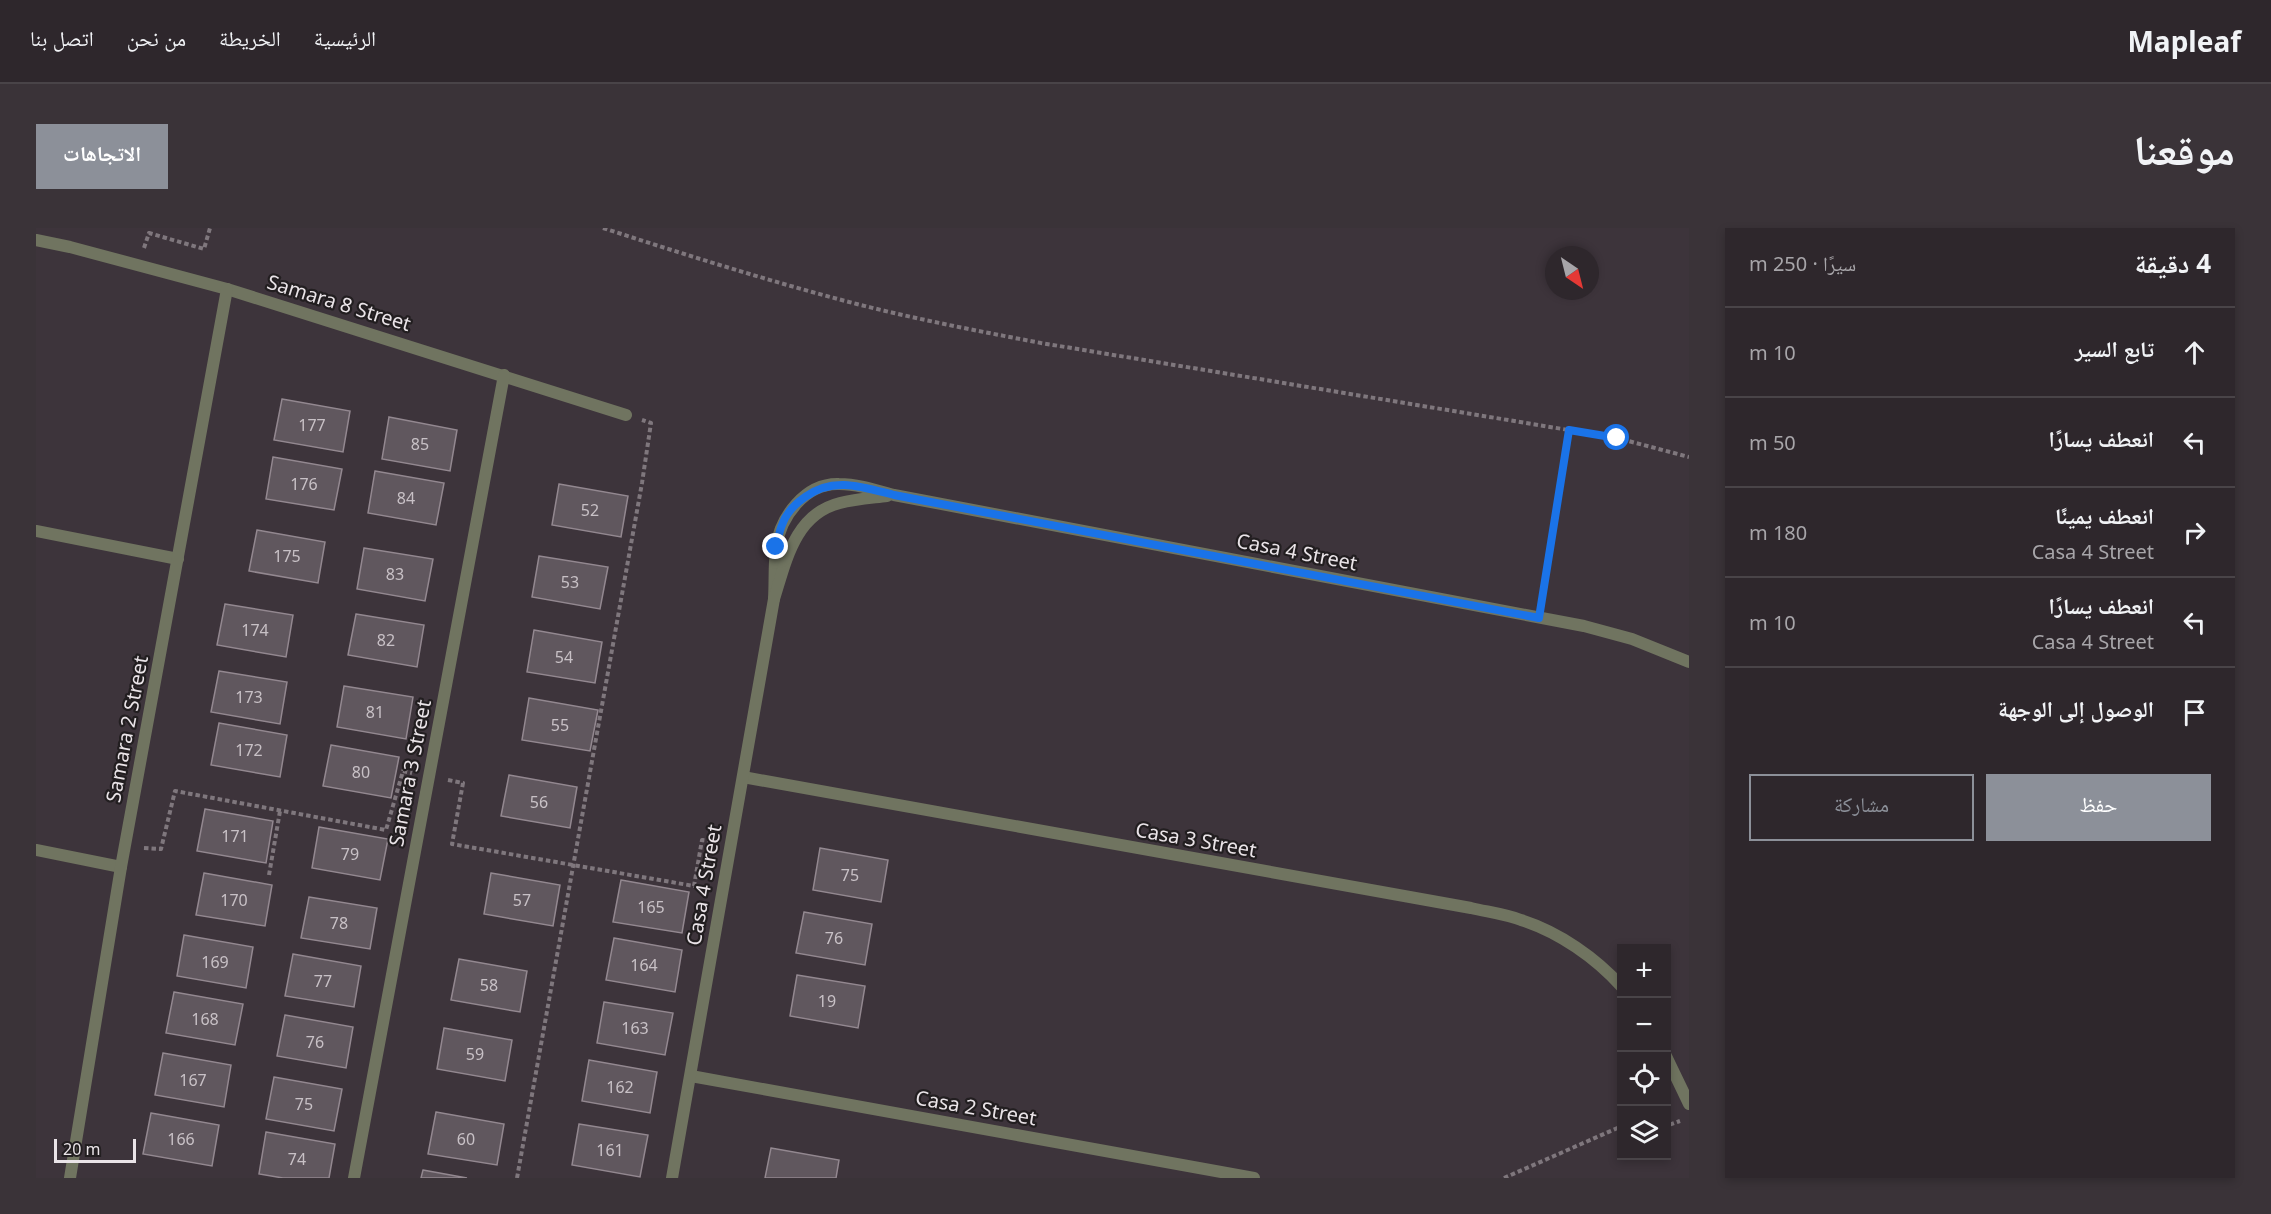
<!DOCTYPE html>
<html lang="ar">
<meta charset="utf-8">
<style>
:root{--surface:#2e272c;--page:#3a3338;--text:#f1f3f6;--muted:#a7a5a9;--line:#494448;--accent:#8c9099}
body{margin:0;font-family:"Noto Sans","Noto Naskh Arabic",sans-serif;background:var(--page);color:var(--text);direction:rtl}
.controls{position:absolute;right:18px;bottom:18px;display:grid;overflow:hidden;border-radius:0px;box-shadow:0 3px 9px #0003}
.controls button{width:54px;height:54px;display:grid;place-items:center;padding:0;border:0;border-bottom:2px solid var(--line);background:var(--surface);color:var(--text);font:30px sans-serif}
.compass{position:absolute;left:1509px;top:18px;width:54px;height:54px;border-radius:50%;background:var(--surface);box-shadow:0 3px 9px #0003;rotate:145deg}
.scale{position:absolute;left:18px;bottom:15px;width:82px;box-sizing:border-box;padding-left:6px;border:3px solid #eae4e8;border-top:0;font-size:16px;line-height:21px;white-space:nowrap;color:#eae4e8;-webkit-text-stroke:4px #221e20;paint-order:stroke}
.stop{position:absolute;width:18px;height:18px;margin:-14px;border:4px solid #1a73e8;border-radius:50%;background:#fff}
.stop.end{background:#1a73e8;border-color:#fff;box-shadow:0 2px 6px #0008}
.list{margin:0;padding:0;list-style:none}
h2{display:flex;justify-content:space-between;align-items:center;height:78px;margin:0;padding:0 24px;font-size:26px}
h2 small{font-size:20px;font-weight:400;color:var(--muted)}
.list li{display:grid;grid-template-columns:39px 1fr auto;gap:18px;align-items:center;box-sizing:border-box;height:90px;padding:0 24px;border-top:2px solid var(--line)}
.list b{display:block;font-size:22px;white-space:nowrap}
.list p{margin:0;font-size:20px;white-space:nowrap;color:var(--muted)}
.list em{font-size:20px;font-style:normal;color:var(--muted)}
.actions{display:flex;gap:12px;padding:18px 24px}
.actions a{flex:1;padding:14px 0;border:2px solid var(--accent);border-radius:0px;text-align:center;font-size:21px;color:var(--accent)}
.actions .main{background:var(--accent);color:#fff}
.icon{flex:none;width:33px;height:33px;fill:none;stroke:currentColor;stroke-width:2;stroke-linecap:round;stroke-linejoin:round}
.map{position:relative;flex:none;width:1653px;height:950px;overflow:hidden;direction:ltr;border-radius:0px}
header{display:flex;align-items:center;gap:36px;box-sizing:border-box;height:84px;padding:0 30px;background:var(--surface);border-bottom:2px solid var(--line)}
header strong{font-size:28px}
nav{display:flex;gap:33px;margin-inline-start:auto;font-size:21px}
.intro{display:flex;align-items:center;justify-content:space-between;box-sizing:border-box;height:144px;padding:0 36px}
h1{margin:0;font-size:42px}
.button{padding:15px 27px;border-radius:0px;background:var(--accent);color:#fff;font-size:21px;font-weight:700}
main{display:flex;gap:36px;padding:0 36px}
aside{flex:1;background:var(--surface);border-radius:0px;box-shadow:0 3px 9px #0003}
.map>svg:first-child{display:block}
.building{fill:#60575e;stroke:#938890;stroke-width:1.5}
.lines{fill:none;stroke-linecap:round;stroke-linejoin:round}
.path{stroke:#7f777d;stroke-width:4;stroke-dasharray:4.5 3;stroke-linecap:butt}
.minor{stroke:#707460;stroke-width:12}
.route{stroke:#1a73e8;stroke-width:8}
.labels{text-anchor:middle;stroke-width:4.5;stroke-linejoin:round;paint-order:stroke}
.number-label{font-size:16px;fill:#c8c1c6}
.street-label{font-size:20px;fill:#eae4e8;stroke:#221e20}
</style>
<header>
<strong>Mapleaf</strong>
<nav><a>الرئيسية</a><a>الخريطة</a><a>من نحن</a><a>اتصل بنا</a></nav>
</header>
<div class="intro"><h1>موقعنا</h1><a class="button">الاتجاهات</a></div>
<main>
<aside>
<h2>4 دقيقة<small>سيرًا · 250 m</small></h2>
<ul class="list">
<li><svg class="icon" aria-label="ahead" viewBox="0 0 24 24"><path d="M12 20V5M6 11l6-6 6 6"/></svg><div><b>تابع السير</b></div><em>10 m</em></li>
<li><svg class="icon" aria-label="left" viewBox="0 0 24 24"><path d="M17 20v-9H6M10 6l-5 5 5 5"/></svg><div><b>انعطف يسارًا</b></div><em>50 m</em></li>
<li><svg class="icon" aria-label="right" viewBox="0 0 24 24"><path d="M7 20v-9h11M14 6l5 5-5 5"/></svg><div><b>انعطف يمينًا</b><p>Casa 4 Street</p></div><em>180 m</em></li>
<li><svg class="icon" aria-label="left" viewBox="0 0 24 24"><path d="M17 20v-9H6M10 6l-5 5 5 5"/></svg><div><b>انعطف يسارًا</b><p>Casa 4 Street</p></div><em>10 m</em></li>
<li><svg class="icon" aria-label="arrive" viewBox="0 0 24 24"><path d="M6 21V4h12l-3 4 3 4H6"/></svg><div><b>الوصول إلى الوجهة</b></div></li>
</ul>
<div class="actions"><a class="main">حفظ</a><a>مشاركة</a></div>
</aside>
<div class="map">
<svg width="1653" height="950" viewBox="0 0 1653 950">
<rect width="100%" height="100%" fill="#3d343b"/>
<g class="building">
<path d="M246,171L314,183L307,224L238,212Z"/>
<path d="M353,189L421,202L414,243L346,231Z"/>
<path d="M237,229L306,241L298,282L230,271Z"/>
<path d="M339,243L408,255L400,297L332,285Z"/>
<path d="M523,256L592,268L585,309L516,297Z"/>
<path d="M221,302L289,314L282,355L213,343Z"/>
<path d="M328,320L397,331L389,373L321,361Z"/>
<path d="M503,328L572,339L564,381L496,369Z"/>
<path d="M189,376L257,387L250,429L181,417Z"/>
<path d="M320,386L388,397L381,439L312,427Z"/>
<path d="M498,402L566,414L559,455L491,444Z"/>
<path d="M183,443L251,454L244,496L175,484Z"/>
<path d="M308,458L377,469L370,511L301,499Z"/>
<path d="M493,470L562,482L554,523L486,512Z"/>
<path d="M183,495L251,507L244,549L175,537Z"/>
<path d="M295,517L363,529L355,570L287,558Z"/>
<path d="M473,547L541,559L534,600L465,588Z"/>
<path d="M169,581L237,593L230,635L161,623Z"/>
<path d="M283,599L352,611L344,652L276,640Z"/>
<path d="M784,620L852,632L845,674L777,662Z"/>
<path d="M168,645L236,657L229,698L160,687Z"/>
<path d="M455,645L524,657L517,698L448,686Z"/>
<path d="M585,652L653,664L646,705L577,694Z"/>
<path d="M273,669L341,680L334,721L265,710Z"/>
<path d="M768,684L836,696L829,737L760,725Z"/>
<path d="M148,707L217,719L210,760L141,748Z"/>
<path d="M578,710L646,722L639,764L570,752Z"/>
<path d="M257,726L325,738L318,779L249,768Z"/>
<path d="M423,731L491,743L484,784L415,772Z"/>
<path d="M761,747L829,758L822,800L754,788Z"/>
<path d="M138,764L207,776L199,817L130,805Z"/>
<path d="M568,774L637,785L629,827L561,815Z"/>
<path d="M249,787L317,799L310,840L241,828Z"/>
<path d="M408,800L476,812L469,853L401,841Z"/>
<path d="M127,825L195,837L188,879L119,867Z"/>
<path d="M553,832L621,844L614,885L546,873Z"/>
<path d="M238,849L306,861L298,903L230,891Z"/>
<path d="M400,884L468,896L461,937L392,926Z"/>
<path d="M115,885L183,897L176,938L107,926Z"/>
<path d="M543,896L612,907L604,949L536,937Z"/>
<path d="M230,904L299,916L293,950H247L223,946Z"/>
<path d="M735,920L803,932L800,950H729Z"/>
<path d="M387,942L431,950H385Z"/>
</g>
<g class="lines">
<g class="path">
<path d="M567,0C650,27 733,53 817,75C879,91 942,103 1005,115L1581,210L1653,229"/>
<path d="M108,20L113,5L168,21L174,0"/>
<path d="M1506,371L1533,202"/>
<path d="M412,552L427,555L416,616L658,658L666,612L677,613"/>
<path d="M108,620L125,621L139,563L350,602L367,543L376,545"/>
<path d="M233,647L244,583"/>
<path d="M1630,891L1633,897L1644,893"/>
<path d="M481,950L606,255L615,195L606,192"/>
<path d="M1468,950L1586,898"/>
</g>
<g class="minor">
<path d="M0,12L34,19L191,61L590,187"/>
<path d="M0,303L142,331"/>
<path d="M738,371C739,354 738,337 740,320C744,289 769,255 803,256C822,256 840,262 858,267L1548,398L1596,411L1653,434"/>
<path d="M707,549L1435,680C1452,684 1469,686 1485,692C1523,704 1560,730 1586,759"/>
<path d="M0,622L85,639"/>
<path d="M1630,828L1653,876"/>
<path d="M655,848L1218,950"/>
<path d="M34,950L85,639L191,61"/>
<path d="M318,950L468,147"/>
<path d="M636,950L738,371C750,333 759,286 804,275C819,271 835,270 851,268"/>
</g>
</g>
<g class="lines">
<path class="route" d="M740,319C742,312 743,304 746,297C750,285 759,276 769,269C797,248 827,259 858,267L1503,390L1533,202L1581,210"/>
</g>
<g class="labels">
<g class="number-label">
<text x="276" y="203">177</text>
<text x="384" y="222">85</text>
<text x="268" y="262">176</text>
<text x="370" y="276">84</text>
<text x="554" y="288">52</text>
<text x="251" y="334">175</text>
<text x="359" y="352">83</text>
<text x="534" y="360">53</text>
<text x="219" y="408">174</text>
<text x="350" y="418">82</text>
<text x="528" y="435">54</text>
<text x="213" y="475">173</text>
<text x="339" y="490">81</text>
<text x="524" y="503">55</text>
<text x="213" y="528">172</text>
<text x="325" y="550">80</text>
<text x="503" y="580">56</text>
<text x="199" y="614">171</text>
<text x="314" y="632">79</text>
<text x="814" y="653">75</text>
<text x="198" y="678">170</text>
<text x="486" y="678">57</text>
<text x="615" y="685">165</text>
<text x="303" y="701">78</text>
<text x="798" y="716">76</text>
<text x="179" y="740">169</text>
<text x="608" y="743">164</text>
<text x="287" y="759">77</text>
<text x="453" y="763">58</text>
<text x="791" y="779">19</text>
<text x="169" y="797">168</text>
<text x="599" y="806">163</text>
<text x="279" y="820">76</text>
<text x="439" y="832">59</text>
<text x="157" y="858">167</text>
<text x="584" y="865">162</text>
<text x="268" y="882">75</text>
<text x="145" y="917">166</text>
<text x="430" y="917">60</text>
<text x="574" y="928">161</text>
<text x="261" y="937">74</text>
</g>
<g class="street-label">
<text transform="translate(303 75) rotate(17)" y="7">Samara 8 Street</text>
<text transform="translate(1261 324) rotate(11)" y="7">Casa 4 Street</text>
<text transform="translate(91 501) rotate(-79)" y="7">Samara 2 Street</text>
<text transform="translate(374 545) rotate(-79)" y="7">Samara 3 Street</text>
<text transform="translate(1160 612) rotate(10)" y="7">Casa 3 Street</text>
<text transform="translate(668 657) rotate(-80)" y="7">Casa 4 Street</text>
<text transform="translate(940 880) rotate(10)" y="7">Casa 2 Street</text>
</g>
</g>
</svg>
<div class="controls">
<button>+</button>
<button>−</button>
<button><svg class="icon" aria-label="locate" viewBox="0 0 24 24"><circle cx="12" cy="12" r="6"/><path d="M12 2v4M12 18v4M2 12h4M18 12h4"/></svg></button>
<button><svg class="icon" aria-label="layers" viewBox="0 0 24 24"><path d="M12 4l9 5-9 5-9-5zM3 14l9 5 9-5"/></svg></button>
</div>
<svg class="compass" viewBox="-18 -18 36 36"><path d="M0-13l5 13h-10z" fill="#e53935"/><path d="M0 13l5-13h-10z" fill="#a7a5a9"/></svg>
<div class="scale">20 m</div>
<div class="stop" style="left:1581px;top:210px"></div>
<div class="stop end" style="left:740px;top:319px"></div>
</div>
</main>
